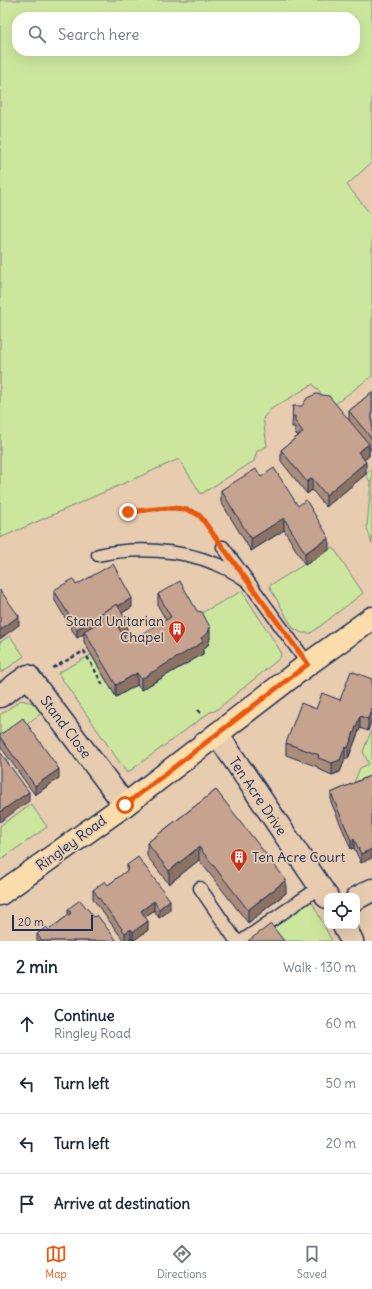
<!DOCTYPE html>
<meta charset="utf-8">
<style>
:root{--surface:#fff;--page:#f2f2f3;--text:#1f2937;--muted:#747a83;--line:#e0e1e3;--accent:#ea580c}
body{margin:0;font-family:Delius,sans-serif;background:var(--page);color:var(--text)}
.controls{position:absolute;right:12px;bottom:12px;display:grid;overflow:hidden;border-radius:8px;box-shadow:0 4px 16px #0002}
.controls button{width:36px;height:36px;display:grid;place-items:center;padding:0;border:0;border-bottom:1px solid var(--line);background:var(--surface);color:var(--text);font:20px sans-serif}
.scale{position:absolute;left:12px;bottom:10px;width:81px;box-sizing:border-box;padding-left:4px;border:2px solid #1b2f5e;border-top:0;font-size:11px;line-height:14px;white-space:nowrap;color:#1b2f5e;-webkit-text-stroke:3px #e8ccaf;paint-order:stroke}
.stop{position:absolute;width:12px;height:12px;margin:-9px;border:3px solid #ea580c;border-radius:50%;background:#fff}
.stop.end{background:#ea580c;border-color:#fff;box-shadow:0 1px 4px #0008}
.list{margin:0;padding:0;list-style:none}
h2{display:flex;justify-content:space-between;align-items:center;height:52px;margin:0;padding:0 16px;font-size:17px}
h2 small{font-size:13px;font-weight:400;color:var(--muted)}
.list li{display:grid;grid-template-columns:26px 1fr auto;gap:12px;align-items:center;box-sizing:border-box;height:60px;padding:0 16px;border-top:1px solid var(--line)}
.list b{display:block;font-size:15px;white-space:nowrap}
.list p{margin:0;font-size:13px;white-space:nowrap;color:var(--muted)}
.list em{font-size:13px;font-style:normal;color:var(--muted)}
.icon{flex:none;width:22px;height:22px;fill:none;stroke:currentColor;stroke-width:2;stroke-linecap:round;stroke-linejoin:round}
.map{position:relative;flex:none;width:372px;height:941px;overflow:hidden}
.search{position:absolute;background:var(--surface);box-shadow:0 4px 16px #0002;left:12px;right:12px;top:12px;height:44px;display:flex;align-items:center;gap:10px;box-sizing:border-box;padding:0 14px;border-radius:16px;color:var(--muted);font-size:15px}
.sheet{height:292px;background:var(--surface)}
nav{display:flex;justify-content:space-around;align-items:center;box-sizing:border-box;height:56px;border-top:1px solid var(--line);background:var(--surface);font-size:11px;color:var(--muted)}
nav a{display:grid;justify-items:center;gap:2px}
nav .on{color:var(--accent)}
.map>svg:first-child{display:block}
.green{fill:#cce79d;stroke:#748b7e;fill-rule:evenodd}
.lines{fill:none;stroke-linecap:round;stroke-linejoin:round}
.lane-casing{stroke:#1b2f5e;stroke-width:15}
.street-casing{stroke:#1b2f5e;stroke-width:25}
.primary-casing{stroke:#1b2f5e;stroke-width:25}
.path{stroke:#1b2f5e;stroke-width:2.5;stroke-dasharray:4 3;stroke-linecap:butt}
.lane{stroke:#e8ccaf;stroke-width:12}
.street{stroke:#e8ccaf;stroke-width:22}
.primary{stroke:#fbddab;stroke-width:22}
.wall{fill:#aa8c7a;stroke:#1b2f5e}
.shaded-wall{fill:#8b7263;stroke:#1b2f5e}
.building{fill:#c6a38e;stroke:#1b2f5e}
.route{stroke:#ea580c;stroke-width:5}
.labels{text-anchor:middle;stroke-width:3.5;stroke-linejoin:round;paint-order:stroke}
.poi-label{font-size:14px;fill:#1b2f5e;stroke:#e8ccaf;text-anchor:end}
.street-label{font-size:14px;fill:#1b2f5e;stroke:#e8ccaf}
</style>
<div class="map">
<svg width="372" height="941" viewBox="0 0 372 941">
<rect width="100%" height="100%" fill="#e8ccaf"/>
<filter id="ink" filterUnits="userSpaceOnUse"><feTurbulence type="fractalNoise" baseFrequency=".025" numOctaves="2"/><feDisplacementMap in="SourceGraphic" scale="8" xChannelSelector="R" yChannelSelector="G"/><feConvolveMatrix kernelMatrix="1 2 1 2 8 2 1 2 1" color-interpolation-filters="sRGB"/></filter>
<g filter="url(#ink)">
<g class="green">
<path d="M0,0H372V162L347,185L372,216V376L331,407L313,384L271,409L263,418L267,446L257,451L254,461L201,494L179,459L0,538ZM17,17H355V51H17Z"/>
<path d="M372,469V544L367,527L371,483L366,474Z"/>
<path d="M333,547L363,593L311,633H302L293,628L269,586Z"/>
<path d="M242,591L281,652L280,658L215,711L210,712L127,773L58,673L91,655L116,697L194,617Z"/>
<path d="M10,636L24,656L1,673L0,642Z"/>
<path d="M21,700L33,703L42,713L0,742V715Z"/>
<path d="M372,729V777L353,785L360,768L369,764L363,752Z"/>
<path d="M31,804L47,827L0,860V826Z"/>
<path d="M310,901L313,904L332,941H275L268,932Z"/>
</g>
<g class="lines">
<g class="lane-casing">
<g id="lane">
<path d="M223,547L308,664"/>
<path d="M98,555C135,547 181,549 216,564C227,568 237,574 246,580"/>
<path d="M200,888L235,939L239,941"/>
<path d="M242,941L320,887"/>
</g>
</g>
<g class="street-casing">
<g id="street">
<path d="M0,696L28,676L125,805"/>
<path d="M217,734L327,897"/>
<path d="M357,898L372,890"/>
<path d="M344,926L352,941"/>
</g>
</g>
<g class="primary-casing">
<path id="primary" d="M0,894L125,805L308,664L372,618"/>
</g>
<g class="path">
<path d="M128,512C145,511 180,504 195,512C202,516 206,525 211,531"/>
<path d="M53,668L84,651L103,685"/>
<path d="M198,710L202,715"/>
</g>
<use href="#lane" class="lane"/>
<use href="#street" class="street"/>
<use href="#primary" class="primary"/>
</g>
<g class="wall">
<path d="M372,392V451L369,447V456L364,460L366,474L326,507L312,490L307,494L281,461V450L298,436L295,433V427H292L293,406L349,420V411Z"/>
<path d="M261,477L298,506L329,550L305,565L284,530L251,551L221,502V490Z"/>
<path d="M76,585L132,607L122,613L127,634L123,636L127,642L166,620L158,606V594L210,638L208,645L203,649V654L141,690L137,685L116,697L84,642V634L77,638L54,599V590Z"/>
<path d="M372,679L368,731L360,728L348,759H345L340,772L332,775L318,769V767L286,755V743L316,709L340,700Z"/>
<path d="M0,735L59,778L35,795L0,746Z"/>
<path d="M372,775L361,863L354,848L351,849L331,802V793Z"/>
<path d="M216,790L286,893L248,923L199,860L169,884L147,856V843Z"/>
<path d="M127,865L170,910L159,918L154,910L145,917L148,930L134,940L131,938L127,941H124L93,899V890L108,885L127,871Z"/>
<path d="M68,909L94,917L117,941H37V934L49,930L68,915Z"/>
</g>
<g class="shaded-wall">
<path d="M369,444V456L358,464V452Z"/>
<path d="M366,462V474L326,507V495Z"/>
<path d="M312,478V490L307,494V482Z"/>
<path d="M284,518V530L251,551V539Z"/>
<path d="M329,538V550L305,565V553Z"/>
<path d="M132,598V607L103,624V620L101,616Z"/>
<path d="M19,616V625L0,639V630Z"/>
<path d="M100,616V625L84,631V634L77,638V629Z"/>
<path d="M127,622V634L118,639V627Z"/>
<path d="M210,627V638L208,645L203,649V654L141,690V679L201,638Z"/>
<path d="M137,673V685L116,697V685Z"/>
<path d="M372,707V719L368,731V719Z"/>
<path d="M360,716V728L348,759V748Z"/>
<path d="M345,747V759L340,772L332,775V763Z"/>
<path d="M59,769V778L35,795V786Z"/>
<path d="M29,792V801L0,822V812Z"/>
<path d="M354,839V848L351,849V840Z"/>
<path d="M199,847V860L169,884V871Z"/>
<path d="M372,849V858L361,863V854Z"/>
<path d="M286,880V893L248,923V910Z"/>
<path d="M170,900V910L159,918V909Z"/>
<path d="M154,901V910L141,920V911Z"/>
<path d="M148,921V930L133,941V932Z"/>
<path d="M131,929V938L127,941H125V933Z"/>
</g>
<g class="building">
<path d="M372,392V439L349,411Z"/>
<path d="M316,394L329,396L369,444L358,452L366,462L326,495L312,478L307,482L281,450L303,432L295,421V416H292L293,406H302L307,398Z"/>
<path d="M274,468L298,506L306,500L329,538L305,553L284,518L251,539L221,490L256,469L261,477Z"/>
<path d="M113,564L132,598L118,606L117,604L100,614V616L77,629L54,590L73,579L76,585Z"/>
<path d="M180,581L197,611L202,612L210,627L208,633L201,638L203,642L141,679L137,673L116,685L84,631L103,620L100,614L117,604L127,622L118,627L127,642L171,617L158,594Z"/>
<path d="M0,590L19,616L0,630Z"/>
<path d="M351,671L372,679V707L368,719L360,716L348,748L345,747L340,760L332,763L318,758L319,755L286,743L301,703L316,709L322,693L340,700Z"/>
<path d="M23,718L59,769L35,786L0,737V735Z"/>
<path d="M0,752L29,792L0,812Z"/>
<path d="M372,775V849L361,854L354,839L351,840L331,793Z"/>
<path d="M216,790L286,880L248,910L199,847L169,871L147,843Z"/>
<path d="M138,857L170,900L159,909L154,901L141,911L148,921L133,932L131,929L125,933L93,890L105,881L108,885L129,869L127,865Z"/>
<path d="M80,900L94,917L97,915L117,941H42L37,934L46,927L49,930L71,913L68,909Z"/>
<path d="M271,924L284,941H248Z"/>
<path d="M132,938L135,941H127Z"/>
</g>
</g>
<g class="lines" filter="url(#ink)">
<path class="route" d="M125,805L308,664L200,516C182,502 150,510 128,512"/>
</g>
<defs>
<g id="building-pin" transform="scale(0.9)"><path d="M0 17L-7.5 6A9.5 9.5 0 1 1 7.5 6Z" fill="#c8321e" stroke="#e8ccaf"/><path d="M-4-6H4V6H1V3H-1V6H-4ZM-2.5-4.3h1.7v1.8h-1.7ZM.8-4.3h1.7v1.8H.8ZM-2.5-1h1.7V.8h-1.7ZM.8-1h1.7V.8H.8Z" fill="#fff"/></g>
</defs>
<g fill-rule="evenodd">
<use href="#building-pin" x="177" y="629"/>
<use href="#building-pin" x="239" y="857"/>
</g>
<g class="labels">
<g class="poi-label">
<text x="164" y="626">Stand Unitarian<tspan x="164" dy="16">Chapel</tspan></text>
<text x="252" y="862" text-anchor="start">Ten Acre Court</text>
</g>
<g class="street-label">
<text transform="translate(66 727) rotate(53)" y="5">Stand Close</text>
<text transform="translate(258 796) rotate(56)" y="5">Ten Acre Drive</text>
<text transform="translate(71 843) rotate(-36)" y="5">Ringley Road</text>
</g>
</g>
</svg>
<div class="controls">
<button><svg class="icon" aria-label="locate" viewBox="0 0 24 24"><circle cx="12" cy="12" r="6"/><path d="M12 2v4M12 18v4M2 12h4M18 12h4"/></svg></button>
</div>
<div class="scale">20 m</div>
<div class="stop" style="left:125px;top:805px"></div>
<div class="stop end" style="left:128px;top:512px"></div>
<div class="search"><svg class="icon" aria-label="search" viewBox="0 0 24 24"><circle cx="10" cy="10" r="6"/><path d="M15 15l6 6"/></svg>Search here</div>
</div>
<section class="sheet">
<h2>2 min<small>Walk · 130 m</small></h2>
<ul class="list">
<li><svg class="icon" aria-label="ahead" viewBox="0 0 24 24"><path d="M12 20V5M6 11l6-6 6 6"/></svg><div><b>Continue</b><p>Ringley Road</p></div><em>60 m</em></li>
<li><svg class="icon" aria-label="left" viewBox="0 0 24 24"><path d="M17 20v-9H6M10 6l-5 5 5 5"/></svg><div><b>Turn left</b></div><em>50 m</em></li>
<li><svg class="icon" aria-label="left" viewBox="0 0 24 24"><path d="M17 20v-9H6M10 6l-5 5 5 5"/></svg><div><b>Turn left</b></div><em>20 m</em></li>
<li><svg class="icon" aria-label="arrive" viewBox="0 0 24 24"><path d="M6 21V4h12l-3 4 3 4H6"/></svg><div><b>Arrive at destination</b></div></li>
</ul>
</section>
<nav>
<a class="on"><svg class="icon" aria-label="map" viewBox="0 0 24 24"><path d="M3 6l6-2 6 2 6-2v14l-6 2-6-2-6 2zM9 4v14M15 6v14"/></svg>Map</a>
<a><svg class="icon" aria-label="directions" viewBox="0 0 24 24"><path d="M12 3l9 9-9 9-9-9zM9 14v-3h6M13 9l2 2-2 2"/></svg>Directions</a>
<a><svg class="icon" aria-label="saved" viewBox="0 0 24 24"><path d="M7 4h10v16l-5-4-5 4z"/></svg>Saved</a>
</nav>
